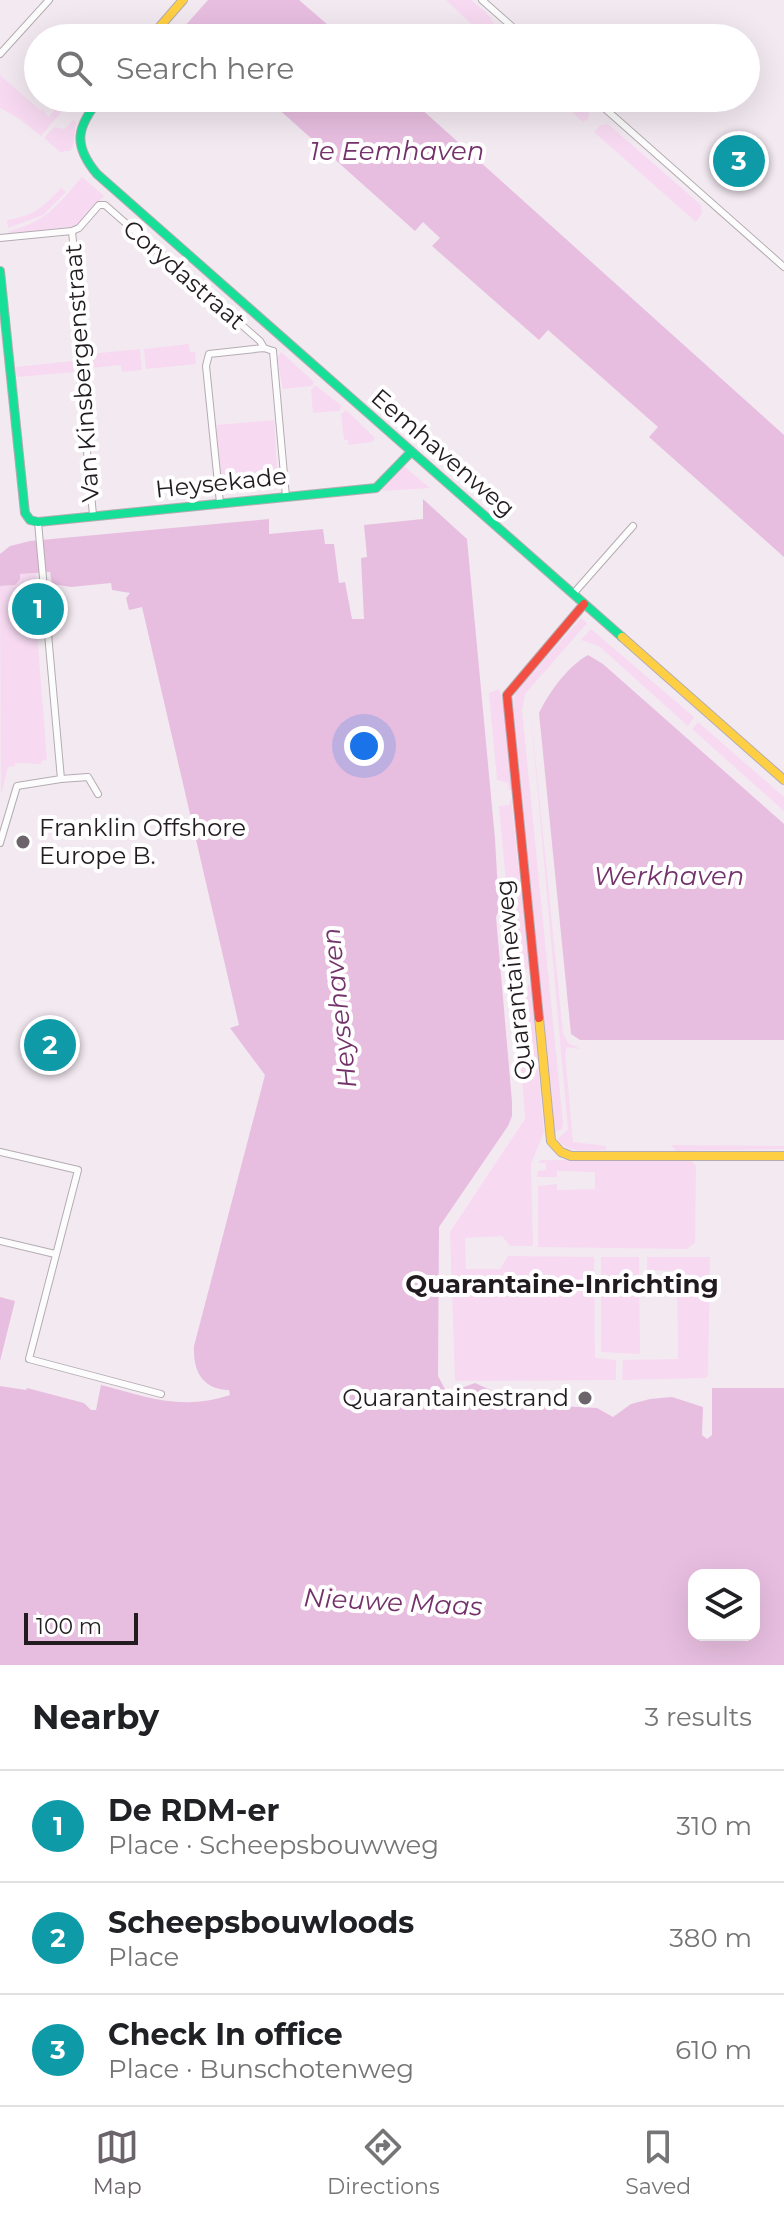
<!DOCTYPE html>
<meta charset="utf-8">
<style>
:root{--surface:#fff;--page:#f6f6f6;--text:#202124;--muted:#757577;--line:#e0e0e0;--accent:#6b646a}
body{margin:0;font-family:Montserrat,sans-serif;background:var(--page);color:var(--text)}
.controls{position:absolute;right:24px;bottom:24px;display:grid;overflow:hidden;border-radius:16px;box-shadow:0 8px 32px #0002}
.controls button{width:72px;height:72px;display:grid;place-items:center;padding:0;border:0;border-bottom:2px solid var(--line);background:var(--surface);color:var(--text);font:40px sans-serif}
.scale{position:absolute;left:24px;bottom:20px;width:114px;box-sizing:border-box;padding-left:8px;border:4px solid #221c21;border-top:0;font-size:22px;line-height:28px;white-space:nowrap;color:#221c21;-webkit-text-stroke:6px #fff;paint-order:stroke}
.you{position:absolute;left:364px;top:746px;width:28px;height:28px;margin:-20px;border:6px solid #fff;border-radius:50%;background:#1a73e8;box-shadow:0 0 0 12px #1a73e833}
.badge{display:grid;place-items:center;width:52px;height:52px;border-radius:50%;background:var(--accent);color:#fff;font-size:26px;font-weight:700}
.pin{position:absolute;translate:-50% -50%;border:4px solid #fff;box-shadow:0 2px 8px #0006}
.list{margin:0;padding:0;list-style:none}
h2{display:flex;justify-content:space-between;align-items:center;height:104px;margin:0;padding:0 32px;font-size:34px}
h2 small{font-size:26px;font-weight:400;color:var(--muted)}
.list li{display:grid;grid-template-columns:52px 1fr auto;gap:24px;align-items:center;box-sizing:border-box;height:112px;padding:0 32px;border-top:2px solid var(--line)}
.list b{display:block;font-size:30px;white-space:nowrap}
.list p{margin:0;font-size:26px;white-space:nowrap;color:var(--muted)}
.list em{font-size:26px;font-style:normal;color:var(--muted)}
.icon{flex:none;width:44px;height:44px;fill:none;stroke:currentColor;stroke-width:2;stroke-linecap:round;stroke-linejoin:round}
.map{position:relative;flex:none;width:784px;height:1665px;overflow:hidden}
.search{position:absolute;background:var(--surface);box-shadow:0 8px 32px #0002;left:24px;right:24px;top:24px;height:88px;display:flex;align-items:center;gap:20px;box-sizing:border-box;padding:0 28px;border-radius:44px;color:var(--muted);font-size:30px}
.sheet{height:440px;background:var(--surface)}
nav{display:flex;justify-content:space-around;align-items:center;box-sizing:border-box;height:112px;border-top:2px solid var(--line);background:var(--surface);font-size:22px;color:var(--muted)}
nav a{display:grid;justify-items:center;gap:4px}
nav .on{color:var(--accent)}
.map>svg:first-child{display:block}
.green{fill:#f7daf1}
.water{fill:#e8bee0;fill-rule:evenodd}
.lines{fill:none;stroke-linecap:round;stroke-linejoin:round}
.street-casing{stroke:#b4acb2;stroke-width:8}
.fast-casing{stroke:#b4acb2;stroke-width:10}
.slow-casing{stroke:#b4acb2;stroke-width:10}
.jam-casing{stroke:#b4acb2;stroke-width:10}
.street{stroke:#fdfcfd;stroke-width:6}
.fast{stroke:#16e098;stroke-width:8}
.slow{stroke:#ffcf43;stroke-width:8}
.jam{stroke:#f24e42;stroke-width:8}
.poi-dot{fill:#6b646a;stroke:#fff;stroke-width:3}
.labels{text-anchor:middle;stroke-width:8;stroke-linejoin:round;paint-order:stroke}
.street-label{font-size:24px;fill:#221c21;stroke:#fff}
.poi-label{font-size:24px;fill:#221c21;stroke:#fff;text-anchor:start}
.water-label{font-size:26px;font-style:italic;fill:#74326a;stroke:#fff}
.neighbourhood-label{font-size:26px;font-weight:bold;fill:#221c21;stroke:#fff}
</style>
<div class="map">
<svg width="784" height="1665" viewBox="0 0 784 1665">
<rect width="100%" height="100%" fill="#f3e9f1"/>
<g class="green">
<path d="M446,0H471C483,11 501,20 492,38H486Z"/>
<path d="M0,72L1,76L41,111L43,109L48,117L54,111L39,98H48L62,111L41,136L20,119L0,108Z"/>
<path d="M556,98H580L590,108L588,119L583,122Z"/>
<path d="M73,120L76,122L73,146L70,151L60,152L44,138L54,127L65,129Z"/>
<path d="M608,124L701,205L702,213L696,222L594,132L600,125Z"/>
<path d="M82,177L104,196L77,226L9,234V231C46,222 58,205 82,177Z"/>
<path d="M61,188L66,192L43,215L8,228L7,220C33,216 44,207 61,188Z"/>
<path d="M189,344L190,352H195L196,364L146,369L144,349Z"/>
<path d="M140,349L142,370L122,372L121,365L91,368L90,354Z"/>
<path d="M281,352L314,382L312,386L283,389L277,358Z"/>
<path d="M73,361L74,372L17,377L15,367Z"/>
<path d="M315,385L342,406L339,411L313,413L311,390Z"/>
<path d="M346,410L375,438L372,442L348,445V440H344L341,414Z"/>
<path d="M274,420L278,482L222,488L216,425Z"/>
<path d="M402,467H405L430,488L383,491L382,489Z"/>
<path d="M36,573L38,607L42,619L36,620L47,760L41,761V764L15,763V766L8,767L1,795L0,586L15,585L20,574Z"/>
<path d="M581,618L587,623L525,694L522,710L563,1123L562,1129L555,1132L513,701L516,692Z"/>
<path d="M591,629L694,717L688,726L599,646L581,640Z"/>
<path d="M499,689L504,707L512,790H509L508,783L497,780L489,693Z"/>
<path d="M530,705L563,1033L568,1043L581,1049L567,1047L565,1052L573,1142L606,1146V1150C588,1150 568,1155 557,1139L568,1130Z"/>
<path d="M698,722L784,797V811L692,729Z"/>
<path d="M511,797L529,969L514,970L499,806L509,805Z"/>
<path d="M528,985H531L544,1132L531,1164L533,1246H510L502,1236L465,1238L466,1269H500L508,1256L594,1257L595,1358L616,1360V1380L455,1381L450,1232L525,1119L516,993L528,992Z"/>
<path d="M671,1145L784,1146V1149L676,1151Z"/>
<path d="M541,1160L692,1161L696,1166L695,1243L686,1249L538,1247V1186L557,1184V1190L595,1189V1172L557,1171V1177H537L538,1171L546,1170V1163H538Z"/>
<path d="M601,1257H639L640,1354L601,1352Z"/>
<path d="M647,1257H710L708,1376L705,1378L622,1380L623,1360L678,1359L677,1271L647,1270Z"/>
</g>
<g class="water">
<path d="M208,0H299L343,38H196L184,27Z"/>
<path d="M266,98H409L784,435V557L649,437L658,427L548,330L539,340L432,246L440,238L423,222L415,231Z"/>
<path d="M423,499L467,539L495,839L499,910L496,917L512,1102V1116L508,1126L439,1227L438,1376L447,1393L475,1383L522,1404L597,1408L613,1417L631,1404L650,1399L672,1397L703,1407L702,1435L707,1439L712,1435V1388H784V1665H0V1386L26,1390L27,1388L84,1403L91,1410H96L101,1385C147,1397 182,1411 230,1395L229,1390C202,1389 193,1371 194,1346L265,1075L230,1028L239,1025L142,607L129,610L126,598L130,593L112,590L111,583L71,587L52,584L50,572L20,574V579L15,585L0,586V554L10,546L30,541L269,519V534L323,529L325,544H334L339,583L345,582L352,619H364L361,558L367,557L364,525L423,519ZM694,1575H754V1635H694Z"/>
<path d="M588,655L603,664L784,824V1040H580L571,1034L539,713C549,692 568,666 588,655Z"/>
<path d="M0,1297L15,1301L0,1361Z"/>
</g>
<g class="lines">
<g class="street-casing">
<g id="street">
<path d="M482,0L525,38"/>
<path d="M0,54L49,0"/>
<path d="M593,98L784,267"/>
<path d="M72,231L83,349L80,377L93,515"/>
<path d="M0,238L72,231L79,228L99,205H105L260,341L264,348"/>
<path d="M273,351L286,497"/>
<path d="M220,503L206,366L209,354L264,348L273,351"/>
<path d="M573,594L633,526"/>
<path d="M61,779L88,777L98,794"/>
<path d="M0,843L17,786L61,779L38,522"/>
<path d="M0,1152L78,1170L29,1359L161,1394"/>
<path d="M0,1241L55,1254"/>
</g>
</g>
<g class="fast-casing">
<g id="fast">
<path d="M100,98C77,127 72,144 97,174L622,637"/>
<path d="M0,271L25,513L30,520L38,522L376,488L411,452"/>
</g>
</g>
<g class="slow-casing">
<g id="slow">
<path d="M150,38L183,0"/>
<path d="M622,637L784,780"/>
<path d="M539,1018L551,1141L561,1152L571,1156H784"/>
</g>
</g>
<g class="jam-casing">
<path id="jam" d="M539,1018L507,695L584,604"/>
</g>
<use href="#street" class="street"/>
<use href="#fast" class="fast"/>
<use href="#slow" class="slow"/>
<use href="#jam" class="jam"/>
</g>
<g class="poi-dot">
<circle cx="23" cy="842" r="8"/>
<circle cx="585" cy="1398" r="8"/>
</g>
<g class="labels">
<g class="street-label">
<text transform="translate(184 275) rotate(41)" y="8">Corydastraat</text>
<text transform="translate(82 373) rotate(-94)" y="8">Van Kinsbergenstraat</text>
<text transform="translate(443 453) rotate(41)" y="8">Eemhavenweg</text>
<text transform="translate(221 483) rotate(-6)" y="8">Heysekade</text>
<text transform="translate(514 980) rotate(-96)" y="8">Quarantaineweg</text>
</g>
<g class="poi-label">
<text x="39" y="836">Franklin Offshore<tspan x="39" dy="28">Europe B.</tspan></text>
<text x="569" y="1406" text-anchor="end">Quarantainestrand</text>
</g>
<g class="water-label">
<text x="397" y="160">1e Eemhaven</text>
<text x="669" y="885">Werkhaven</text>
<text transform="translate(339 1008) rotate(-96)" y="9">Heysehaven</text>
<text transform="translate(393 1602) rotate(3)" y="9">Nieuwe Maas</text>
</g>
<g class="neighbourhood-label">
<text x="562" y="1293">Quarantaine-Inrichting</text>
</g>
</g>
</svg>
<div class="controls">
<button><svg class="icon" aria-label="layers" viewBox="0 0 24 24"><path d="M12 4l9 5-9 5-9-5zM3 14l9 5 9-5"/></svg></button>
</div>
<div class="scale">100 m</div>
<div class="you"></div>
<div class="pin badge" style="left:38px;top:609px;background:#0f9aa8">1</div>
<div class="pin badge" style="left:50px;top:1045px;background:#0f9aa8">2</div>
<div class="pin badge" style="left:739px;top:161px;background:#0f9aa8">3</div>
<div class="search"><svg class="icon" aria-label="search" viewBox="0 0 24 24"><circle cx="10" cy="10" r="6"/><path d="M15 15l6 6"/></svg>Search here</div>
</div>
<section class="sheet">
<h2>Nearby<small>3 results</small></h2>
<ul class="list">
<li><span class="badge" style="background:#0f9aa8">1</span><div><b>De RDM-er</b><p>Place · Scheepsbouwweg</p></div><em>310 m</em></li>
<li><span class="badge" style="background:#0f9aa8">2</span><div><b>Scheepsbouwloods</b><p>Place</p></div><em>380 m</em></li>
<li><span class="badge" style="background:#0f9aa8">3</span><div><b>Check In office</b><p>Place · Bunschotenweg</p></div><em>610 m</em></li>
</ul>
</section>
<nav>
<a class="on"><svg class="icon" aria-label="map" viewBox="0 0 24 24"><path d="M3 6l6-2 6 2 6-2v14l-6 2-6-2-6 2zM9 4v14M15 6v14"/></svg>Map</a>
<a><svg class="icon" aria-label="directions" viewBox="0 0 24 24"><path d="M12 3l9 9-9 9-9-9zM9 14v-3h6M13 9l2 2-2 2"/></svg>Directions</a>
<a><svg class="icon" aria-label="saved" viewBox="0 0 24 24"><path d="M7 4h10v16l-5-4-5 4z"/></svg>Saved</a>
</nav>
